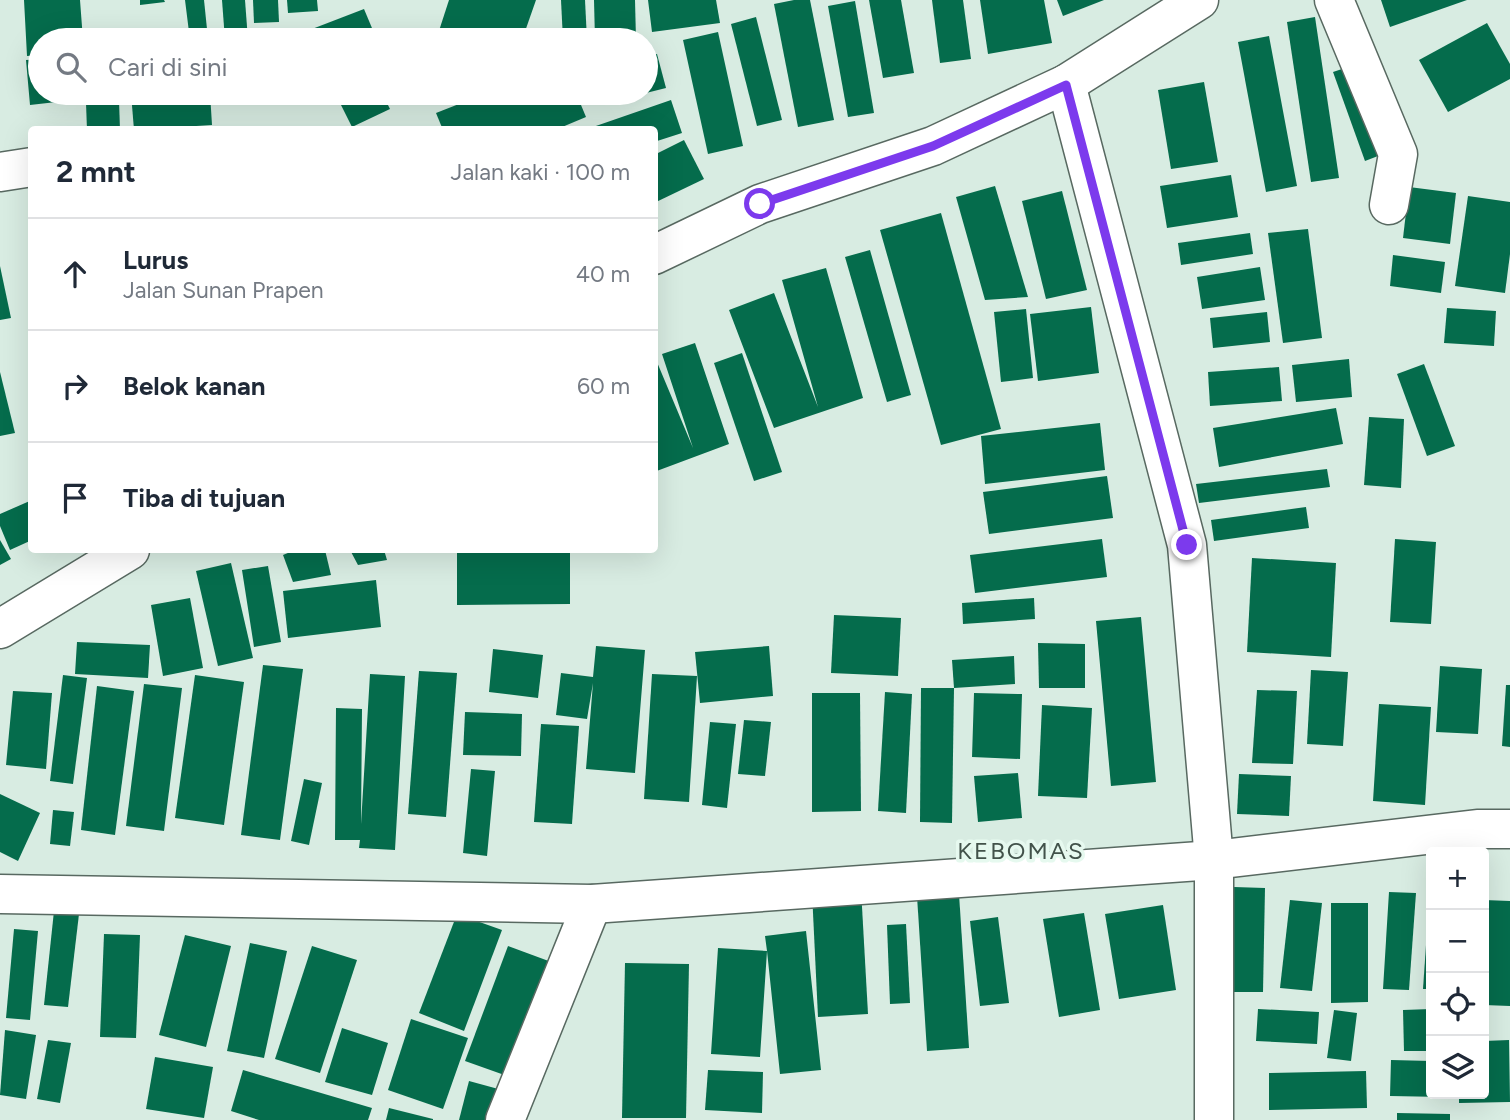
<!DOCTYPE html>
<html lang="id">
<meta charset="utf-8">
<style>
:root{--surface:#fff;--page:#f6f6f7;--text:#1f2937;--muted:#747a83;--line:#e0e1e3}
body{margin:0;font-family:Figtree,sans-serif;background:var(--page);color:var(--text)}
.controls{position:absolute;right:21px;bottom:21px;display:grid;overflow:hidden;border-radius:7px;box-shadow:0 7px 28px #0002}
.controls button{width:63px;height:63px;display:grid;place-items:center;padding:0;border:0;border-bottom:2px solid var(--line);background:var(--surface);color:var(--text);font:35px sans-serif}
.stop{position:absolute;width:21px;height:21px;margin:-16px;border:5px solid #7c3aed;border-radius:50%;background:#fff}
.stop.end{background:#7c3aed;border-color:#fff;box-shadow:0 2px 7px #0008}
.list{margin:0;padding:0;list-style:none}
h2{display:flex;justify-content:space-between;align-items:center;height:91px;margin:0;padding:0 28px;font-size:30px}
h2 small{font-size:23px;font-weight:400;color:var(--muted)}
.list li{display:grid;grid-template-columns:46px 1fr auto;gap:21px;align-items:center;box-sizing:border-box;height:112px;padding:0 28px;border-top:2px solid var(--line)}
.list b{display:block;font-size:26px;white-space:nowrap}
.list p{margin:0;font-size:23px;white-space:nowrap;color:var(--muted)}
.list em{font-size:23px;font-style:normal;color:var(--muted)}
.icon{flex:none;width:38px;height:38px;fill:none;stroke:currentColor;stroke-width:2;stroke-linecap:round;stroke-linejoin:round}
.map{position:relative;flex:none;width:1510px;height:1120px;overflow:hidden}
.search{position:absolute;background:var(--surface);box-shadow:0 7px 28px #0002;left:28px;top:28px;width:630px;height:77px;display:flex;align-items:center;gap:18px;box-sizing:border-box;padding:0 24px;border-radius:38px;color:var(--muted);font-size:26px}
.panel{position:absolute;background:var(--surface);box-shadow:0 7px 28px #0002;left:28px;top:126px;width:630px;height:427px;border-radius:7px}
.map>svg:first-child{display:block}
.building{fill:#056c4c}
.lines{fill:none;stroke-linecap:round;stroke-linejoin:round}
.minor-casing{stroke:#586961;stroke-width:41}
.major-casing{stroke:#586961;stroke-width:41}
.minor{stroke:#fff;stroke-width:38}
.major{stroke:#fff;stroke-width:38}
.route{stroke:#7c3aed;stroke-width:9}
.labels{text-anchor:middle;stroke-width:7;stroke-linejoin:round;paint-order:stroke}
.quarter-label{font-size:24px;letter-spacing:2px;fill:#42524a;stroke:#e6f9ef}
</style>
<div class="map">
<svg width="1510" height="1120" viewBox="0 0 1510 1120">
<rect width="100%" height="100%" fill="#d8ece2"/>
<g class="building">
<path d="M24,0H80L83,40H40V55L27,56Z"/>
<path d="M140,0H164L165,2L140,5Z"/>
<path d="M185,0H204L207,29L189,32Z"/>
<path d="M222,0H245L248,40H225Z"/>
<path d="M253,0H278L279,22L254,23Z"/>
<path d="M287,0H317L318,11L288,13Z"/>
<path d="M449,0H536L522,40H436Z"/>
<path d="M561,0H585L587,40H563Z"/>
<path d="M594,0H635L636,40H595Z"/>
<path d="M648,0H716L720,23L652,32Z"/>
<path d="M794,0H810L834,120L798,127L774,4Z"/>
<path d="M869,0H901L914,73L883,78Z"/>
<path d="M932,0H963L971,59L940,63Z"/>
<path d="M980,0H1044L1052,43L988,54Z"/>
<path d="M1057,0H1104L1063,16Z"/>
<path d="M1381,0H1467L1390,27Z"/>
<path d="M855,1L874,113L848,117L828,6Z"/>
<path d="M364,9L377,40H316L312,29Z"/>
<path d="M756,17L782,120L757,126L731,24Z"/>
<path d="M1315,17L1339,178L1311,182L1287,22Z"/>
<path d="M1487,23L1510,64V79L1448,112L1419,60Z"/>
<path d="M718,32L743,146L708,154L683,40Z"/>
<path d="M1269,36L1297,186L1266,192L1238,42Z"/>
<path d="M657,54L666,88L646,93V56Z"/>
<path d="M40,59V93H109V96L30,105L26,60Z"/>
<path d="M1345,68L1378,156L1365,161L1333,72Z"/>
<path d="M1204,82L1218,162L1171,169L1158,90Z"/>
<path d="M131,93H210L212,125L134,130Z"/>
<path d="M335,93H382L390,109L352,127Z"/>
<path d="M487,93H576L586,117L555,130H443L436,113Z"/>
<path d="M604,93H642V94L607,102Z"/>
<path d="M119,100L120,130H87L86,103Z"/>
<path d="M671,100L682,133L654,142V130H594L593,127Z"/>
<path d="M684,140L704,179L654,203V155Z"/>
<path d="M1231,175L1238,217L1167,228L1160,186Z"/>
<path d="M995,186L1028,297L985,300L956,197Z"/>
<path d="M1409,187L1456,193L1450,244L1403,238Z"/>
<path d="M1062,191L1087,290L1046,299L1022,201Z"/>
<path d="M1468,196L1510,202V254L1505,293L1455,286Z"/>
<path d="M941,213L1001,429L941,445L880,230Z"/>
<path d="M1308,229L1322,338L1283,343L1268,233Z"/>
<path d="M1250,233L1253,254L1181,265L1178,243Z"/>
<path d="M870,250L911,395L887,402L845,257Z"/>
<path d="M1393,255L1445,262L1441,293L1390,286Z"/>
<path d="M0,266L11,318L0,320Z"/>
<path d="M1260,267L1265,300L1202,309L1197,277Z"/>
<path d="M826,268L863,398L774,428L729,310L774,293L818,407L782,280Z"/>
<path d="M1091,307L1099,373L1038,381L1030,314Z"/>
<path d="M1447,308L1496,311L1494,346L1444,343Z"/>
<path d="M1026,309L1033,378L1001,382L994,312Z"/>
<path d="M1267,312L1270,342L1213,348L1210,318Z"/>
<path d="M695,343L729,444L654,472V355L693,448L662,354Z"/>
<path d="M742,353L782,472L754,481L714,363Z"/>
<path d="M1349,359L1352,397L1296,402L1292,365Z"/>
<path d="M1424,364L1455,446L1427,456L1397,374Z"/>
<path d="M1279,367L1282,401L1210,406L1208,372Z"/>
<path d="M0,372L15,433L0,436Z"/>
<path d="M1336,408L1343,444L1219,467L1213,428Z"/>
<path d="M1369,417L1404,419L1401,488L1364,485Z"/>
<path d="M1100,423L1105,470L985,484L981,436Z"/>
<path d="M1327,469L1330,487L1199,503L1196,484Z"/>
<path d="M1107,476L1113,518L989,534L983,492Z"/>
<path d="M32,500V540L10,550L0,526V514Z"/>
<path d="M1306,507L1309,528L1214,541L1211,520Z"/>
<path d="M1102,539L1107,577L975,593L970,555Z"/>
<path d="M1395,539L1436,542L1431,624L1390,622Z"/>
<path d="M0,540L11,559L0,565Z"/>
<path d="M295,550H325L331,575L293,582L283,555Z"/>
<path d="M350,550H384L387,560L358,565Z"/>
<path d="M457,550H570V604L457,605Z"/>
<path d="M1252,558L1336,563L1331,657L1247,652Z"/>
<path d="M231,563L253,658L218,666L196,571Z"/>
<path d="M268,566L281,642L254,647L242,570Z"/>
<path d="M376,580L381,627L288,638L283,591Z"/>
<path d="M190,598L203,668L163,676L151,605Z"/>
<path d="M1034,598L1035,619L963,624L962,603Z"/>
<path d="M834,615L901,618L898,676L831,673Z"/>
<path d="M1141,617L1156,782L1111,786L1096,621Z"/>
<path d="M77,642L150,645L148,678L75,674Z"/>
<path d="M1038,643L1085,644V688H1039Z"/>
<path d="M596,646L645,650L635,773L586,769L593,683L587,719L556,715L561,673L593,677Z"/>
<path d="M769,646L773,696L700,703L695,652Z"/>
<path d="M493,649L543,655L538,698L489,692Z"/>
<path d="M1014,656L1015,684L954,688L952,660Z"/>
<path d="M263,665L303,669L280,840L241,835Z"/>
<path d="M1440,666L1482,669L1478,734L1436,732Z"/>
<path d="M1311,670L1348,672L1343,746L1307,744Z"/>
<path d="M419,671L457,673L446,817L408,814Z"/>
<path d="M370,674L405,676L395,850L359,848L360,840H335L336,708L362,709L361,824Z"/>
<path d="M652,674L697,676L689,802L644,799Z"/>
<path d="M63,675L87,678L73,784L50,781Z"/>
<path d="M195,675L244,682L224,825L175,818Z"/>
<path d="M144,684L182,688L164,831L126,826Z"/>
<path d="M1506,685H1510V747L1502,746Z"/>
<path d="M97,686L134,691L115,835L81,830Z"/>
<path d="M921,688H954L952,823L920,822Z"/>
<path d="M1257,690L1297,691L1293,764L1252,763Z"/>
<path d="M13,691L52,693L46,769L6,765Z"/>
<path d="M885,692L912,694L906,813L878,811Z"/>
<path d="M812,693H860L861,811L812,812Z"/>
<path d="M974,693L1022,694L1020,759L972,757Z"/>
<path d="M1379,704L1431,707L1425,805L1373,801Z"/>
<path d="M1042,705L1092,708L1087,798L1038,796Z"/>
<path d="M465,712L522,714L521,756L463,755Z"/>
<path d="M744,720L771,722L765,776L738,774Z"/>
<path d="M710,722L736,724L727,808L702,805Z"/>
<path d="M541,724L579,726L572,824L534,822Z"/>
<path d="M471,769L495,771L487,856L463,853Z"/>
<path d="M1018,773L1022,818L978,822L974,776Z"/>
<path d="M1239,774L1291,776L1289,816L1237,814Z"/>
<path d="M304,779L322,783L309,845L291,841Z"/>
<path d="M0,794L40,813L18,861L0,852Z"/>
<path d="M53,810L74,812L70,846L50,844Z"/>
<path d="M1234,887L1265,888L1263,992H1231Z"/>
<path d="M861,889L868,1014L818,1017L812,892Z"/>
<path d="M1389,892L1416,893L1409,990L1383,989Z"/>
<path d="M959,894L969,1048L927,1051L917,896Z"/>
<path d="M1290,900L1322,903L1312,991L1280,988Z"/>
<path d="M1484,900L1510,901V1006L1484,1005Z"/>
<path d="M1429,902H1431V989H1423Z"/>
<path d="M1331,903H1368V1002L1331,1003Z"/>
<path d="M1163,905L1176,990L1119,999L1105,914Z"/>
<path d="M54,911L79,914L68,1007L44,1005Z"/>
<path d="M1084,913L1100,1010L1059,1017L1043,919Z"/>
<path d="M457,914L502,930L464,1031L419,1013Z"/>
<path d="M998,917L1009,1003L980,1006L970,921Z"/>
<path d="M906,924L910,1003L890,1004L887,925Z"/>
<path d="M14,929L38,931L30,1020L6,1018Z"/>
<path d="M806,931L821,1070L780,1074L767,951L760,1057L711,1054L718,948L767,951L765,936Z"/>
<path d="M104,934L140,935L136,1038L100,1037Z"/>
<path d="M185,935L231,946L206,1047L159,1035Z"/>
<path d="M250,943L287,951L264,1058L227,1051Z"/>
<path d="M312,946L357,960L320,1073L275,1059Z"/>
<path d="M508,946L554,963L510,1077L465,1061Z"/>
<path d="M625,963L689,964L686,1118H622Z"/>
<path d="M1258,1009L1319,1012L1317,1044L1256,1041Z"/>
<path d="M1431,1009V1051H1404L1403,1010Z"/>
<path d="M1334,1010L1357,1013L1351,1061L1327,1058Z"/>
<path d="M411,1019L468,1038L443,1109L388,1090Z"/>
<path d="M342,1028L388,1043L372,1095L325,1082Z"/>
<path d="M5,1030L36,1035L26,1099L0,1095Z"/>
<path d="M48,1040L71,1043L60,1103L37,1099Z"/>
<path d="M1509,1040L1510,1102L1459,1103V1094H1484V1041Z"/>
<path d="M155,1057L213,1067L204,1118L146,1109Z"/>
<path d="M1391,1060L1431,1061V1094H1444V1097L1390,1096Z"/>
<path d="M243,1070L372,1108L368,1120H259L231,1111Z"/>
<path d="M708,1070L763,1072L762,1113L705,1110Z"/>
<path d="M1366,1071L1367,1108L1269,1110V1073Z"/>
<path d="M469,1081L502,1090L493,1120H459Z"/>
<path d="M389,1108L433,1119V1120H386Z"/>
<path d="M1397,1113L1450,1114V1120H1397Z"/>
</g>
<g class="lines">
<g class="minor-casing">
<g id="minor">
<path d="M1334,0L1398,154L1389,205"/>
<path d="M1066,84L1187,545L1214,860V1120"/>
<path d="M0,172L32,167"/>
<path d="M0,894L592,904L1214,860L1477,829H1510"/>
<path d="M505,1120L592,904"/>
</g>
</g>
<g class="major-casing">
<g id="major">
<path d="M654,255L760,204L933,146L1066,84L1199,0"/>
<path d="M0,629L130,550"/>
</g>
</g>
<use href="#minor" class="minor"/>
<use href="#major" class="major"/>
</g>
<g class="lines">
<path class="route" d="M760,204L933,146L1066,85L1187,545"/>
</g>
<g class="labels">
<g class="quarter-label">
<text x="1021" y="859">KEBOMAS</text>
</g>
</g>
</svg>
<div class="controls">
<button>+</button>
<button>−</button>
<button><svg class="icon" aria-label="locate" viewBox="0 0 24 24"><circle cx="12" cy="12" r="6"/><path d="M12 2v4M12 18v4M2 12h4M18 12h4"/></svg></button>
<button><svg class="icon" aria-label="layers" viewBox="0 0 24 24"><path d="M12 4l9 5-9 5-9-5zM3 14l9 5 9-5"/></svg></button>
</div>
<div class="stop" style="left:760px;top:204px"></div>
<div class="stop end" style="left:1187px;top:545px"></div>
<div class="search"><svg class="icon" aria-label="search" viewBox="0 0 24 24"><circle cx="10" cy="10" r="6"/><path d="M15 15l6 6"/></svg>Cari di sini</div>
<section class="panel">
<h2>2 mnt<small>Jalan kaki · 100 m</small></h2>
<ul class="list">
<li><svg class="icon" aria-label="ahead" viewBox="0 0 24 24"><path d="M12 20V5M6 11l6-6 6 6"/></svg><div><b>Lurus</b><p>Jalan Sunan Prapen</p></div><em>40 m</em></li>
<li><svg class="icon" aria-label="right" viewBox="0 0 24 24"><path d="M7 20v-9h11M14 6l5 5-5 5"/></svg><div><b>Belok kanan</b></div><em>60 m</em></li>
<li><svg class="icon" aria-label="arrive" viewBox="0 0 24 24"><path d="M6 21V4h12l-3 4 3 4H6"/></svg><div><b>Tiba di tujuan</b></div></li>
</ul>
</section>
</div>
